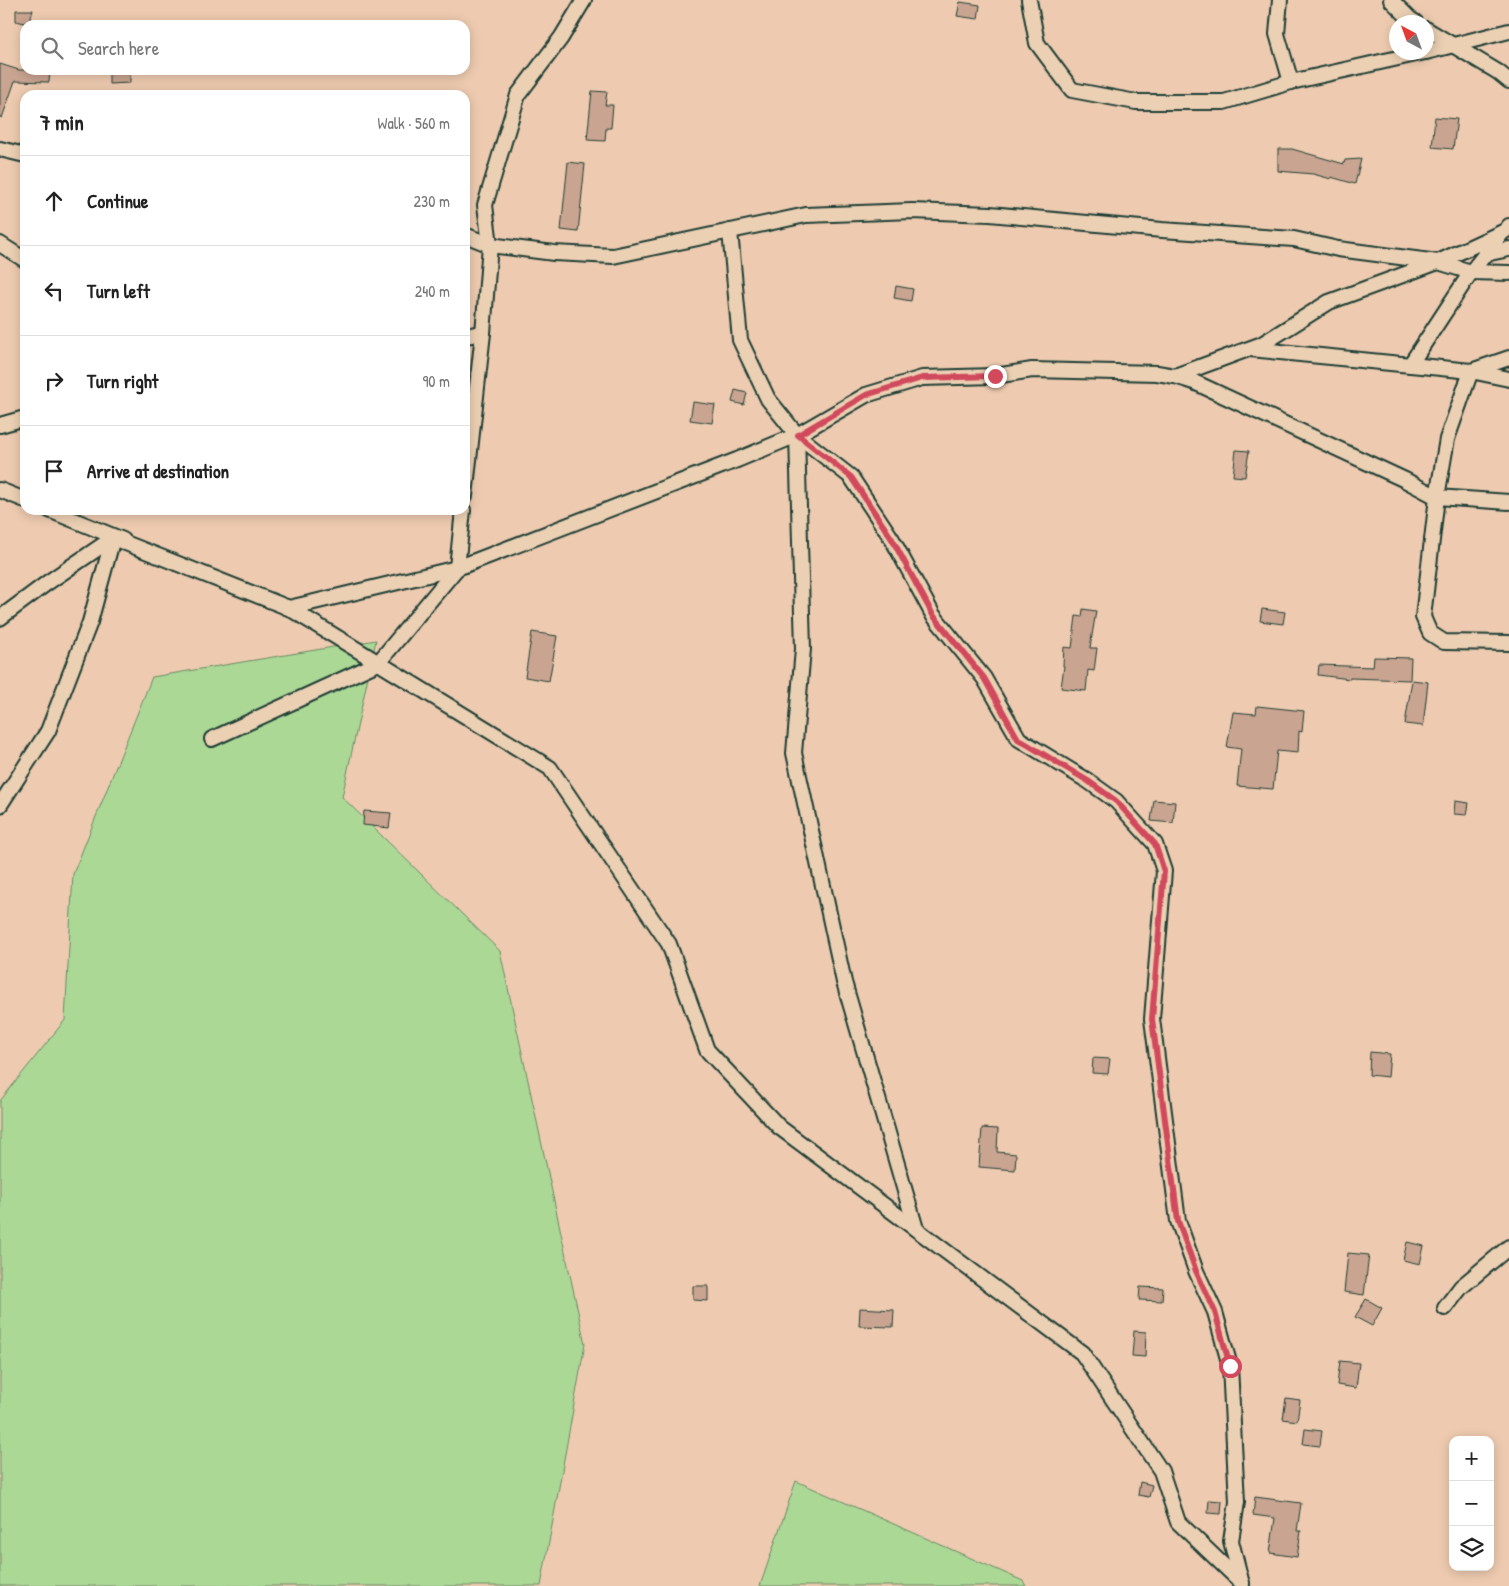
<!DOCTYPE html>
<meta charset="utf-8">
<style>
:root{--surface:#fff;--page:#f6f6f6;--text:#222;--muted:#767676;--line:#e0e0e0}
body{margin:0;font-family:"Patrick Hand",sans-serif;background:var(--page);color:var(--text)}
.controls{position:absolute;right:15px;bottom:15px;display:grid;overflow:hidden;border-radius:10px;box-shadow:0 2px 12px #0003}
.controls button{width:45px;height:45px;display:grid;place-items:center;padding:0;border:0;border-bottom:1px solid var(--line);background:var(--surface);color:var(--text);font:25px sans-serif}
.compass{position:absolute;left:1389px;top:15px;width:45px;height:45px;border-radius:50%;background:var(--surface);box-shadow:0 2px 12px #0003;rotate:319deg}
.stop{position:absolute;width:15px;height:15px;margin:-11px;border:4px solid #d1495b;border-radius:50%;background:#fff}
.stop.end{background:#d1495b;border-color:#fff;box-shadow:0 1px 5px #0008}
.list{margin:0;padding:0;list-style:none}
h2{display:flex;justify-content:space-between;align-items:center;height:65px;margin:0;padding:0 20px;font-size:21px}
h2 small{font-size:16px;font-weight:400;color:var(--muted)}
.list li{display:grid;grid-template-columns:32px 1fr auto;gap:15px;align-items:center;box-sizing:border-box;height:90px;padding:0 20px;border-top:1px solid var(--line)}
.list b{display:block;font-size:19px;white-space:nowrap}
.list em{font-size:16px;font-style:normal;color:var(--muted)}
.icon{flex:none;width:28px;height:28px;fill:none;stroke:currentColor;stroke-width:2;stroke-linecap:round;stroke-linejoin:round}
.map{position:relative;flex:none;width:1509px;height:1586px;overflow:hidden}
.search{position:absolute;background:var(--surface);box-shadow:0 2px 12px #0003;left:20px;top:20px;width:450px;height:55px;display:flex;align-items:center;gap:12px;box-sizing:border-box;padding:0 18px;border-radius:15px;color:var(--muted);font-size:19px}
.panel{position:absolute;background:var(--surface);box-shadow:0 2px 12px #0003;left:20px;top:90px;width:450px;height:425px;border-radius:15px}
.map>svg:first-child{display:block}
.green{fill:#acd896;stroke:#668a65}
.building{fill:#c9a491;stroke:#1f3d34}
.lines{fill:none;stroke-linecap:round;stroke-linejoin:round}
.street-casing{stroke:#1f3d34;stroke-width:18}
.street{stroke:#ecd0b3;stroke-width:14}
.route{stroke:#d1495b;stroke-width:6}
</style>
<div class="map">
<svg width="1509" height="1586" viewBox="0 0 1509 1586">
<rect width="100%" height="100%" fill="#eecbb0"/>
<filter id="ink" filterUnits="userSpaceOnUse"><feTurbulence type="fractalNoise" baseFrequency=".02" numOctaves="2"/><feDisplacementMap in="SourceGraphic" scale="10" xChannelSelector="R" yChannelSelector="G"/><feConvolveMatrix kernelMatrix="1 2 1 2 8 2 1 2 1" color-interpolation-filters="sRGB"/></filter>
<g filter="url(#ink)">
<g class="green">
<path d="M376,640L342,797L500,951L585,1344L541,1586H0V1101L65,1020L73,874L152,677Z"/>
<path d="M796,1481L1023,1581L1026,1586H760Z"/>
</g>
<g class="building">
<path d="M960,2L980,5L978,19L957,16Z"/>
<path d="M16,10H33L29,24L16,21Z"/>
<path d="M0,64L19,70H50L49,82L15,81L2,118L0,117Z"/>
<path d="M109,70H130V83L109,84Z"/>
<path d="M592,91L607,92L605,105H613L611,128H606L605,141L587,140Z"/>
<path d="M1435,117L1457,119L1453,149L1432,147Z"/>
<path d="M1278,149H1292L1344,164L1345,160L1361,159L1355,184L1331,177V179L1313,174L1278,171Z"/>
<path d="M568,162L585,164L578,232L561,230Z"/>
<path d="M896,286L913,289L911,301L894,298Z"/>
<path d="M735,390L747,393L744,405L732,402Z"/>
<path d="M693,402L715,405L712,423L690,420Z"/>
<path d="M1236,450L1249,451L1245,477L1233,476Z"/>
<path d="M1083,609L1096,611L1090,648H1097L1094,671L1088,670L1086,691L1061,688L1064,666H1063L1064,647L1072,648L1076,616L1082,617Z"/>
<path d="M1262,609L1285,612L1283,624L1260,621Z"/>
<path d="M532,632L557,636L549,681L525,677Z"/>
<path d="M1374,657L1411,658L1410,680L1350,678V679L1318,675L1319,665L1373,667Z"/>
<path d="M1412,680L1428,682L1423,726L1405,724Z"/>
<path d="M1257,706L1304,711L1302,732L1299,731L1298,753L1277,751L1273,789L1237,786L1241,749L1227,747L1233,712L1256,714Z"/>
<path d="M1154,800L1175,802L1173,823L1151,821Z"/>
<path d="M1455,801L1469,803L1467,815L1454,814Z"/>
<path d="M364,811L391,813L389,828L363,825Z"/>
<path d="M1370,1052L1390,1054L1388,1077L1369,1075Z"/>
<path d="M1093,1058L1110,1059L1108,1074L1092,1073Z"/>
<path d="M982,1128L998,1129L997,1152L1016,1154L1015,1170L979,1167Z"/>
<path d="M1407,1242L1424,1246L1420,1264L1403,1260Z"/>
<path d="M1348,1253L1369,1255L1364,1295L1344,1292Z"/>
<path d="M693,1286H708V1301L693,1300Z"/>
<path d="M1140,1287L1163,1288L1162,1301L1139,1300Z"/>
<path d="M1366,1299L1382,1308L1372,1326L1355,1317Z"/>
<path d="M860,1308L894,1310L893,1327L859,1326Z"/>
<path d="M1134,1331L1146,1332L1145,1357L1132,1356Z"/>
<path d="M1340,1361L1359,1363L1356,1388L1337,1385Z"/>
<path d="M1286,1398L1300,1400L1297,1421L1283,1419Z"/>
<path d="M1305,1429L1322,1431L1320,1446L1303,1444Z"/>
<path d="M1140,1482L1152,1485L1149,1497L1138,1495Z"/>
<path d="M1255,1497L1301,1503L1297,1531H1301L1297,1557L1270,1553L1275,1518L1253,1515Z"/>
<path d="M1209,1500L1222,1501L1221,1514L1208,1513Z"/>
</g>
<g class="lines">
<g class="street-casing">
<g id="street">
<path d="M1029,0L1037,43L1072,90L1136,102H1224L1291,82L1425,52"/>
<path d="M1280,0L1277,34L1291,82"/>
<path d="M1391,0L1410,19L1415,22"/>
<path d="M1426,29L1498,72L1509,81"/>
<path d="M1426,52L1509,31"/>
<path d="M0,149L25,155"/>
<path d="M730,231L740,340L768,399L797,435L851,477L892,539L933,615L984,678L1019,739L1088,781L1116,801L1155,844L1164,871L1152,1019L1178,1221L1196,1271L1215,1312L1230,1366L1237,1502L1231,1541L1242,1584"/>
<path d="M465,235L490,245L554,253L613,256L806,215L912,211L990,214L1162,230L1294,239L1338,249L1438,262L1471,272L1509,273"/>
<path d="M0,244L25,260"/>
<path d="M1485,254L1509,249"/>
<path d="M465,336L483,333"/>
<path d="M1250,349L1471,371L1509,358"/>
<path d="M1410,365L1471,272L1502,233"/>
<path d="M1175,376L1262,344L1329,302L1438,262L1505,231L1509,226"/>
<path d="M1509,379L1471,371L1447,439L1437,497L1423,617L1430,633L1444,642L1509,643"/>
<path d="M0,425L25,418"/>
<path d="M797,435L803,649L794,753L844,982L916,1229"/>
<path d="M0,490L25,500"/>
<path d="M465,496L483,333L490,245L485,205L518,95L561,38L584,0"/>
<path d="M49,510L123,540"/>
<path d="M286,607L289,608L457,568L737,460L797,435L866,395L922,378L995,376L1032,370L1157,373L1175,376L1194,382L1405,480L1437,497L1509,502"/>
<path d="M0,618L47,583L113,538"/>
<path d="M212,739L378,663L457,568L463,510"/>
<path d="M0,805L48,731L90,622L113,538L289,608L550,768L669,944L707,1050L779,1127L1082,1353L1161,1471L1178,1522L1242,1583"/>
<path d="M1445,1308L1461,1287L1509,1247"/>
</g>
</g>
<use href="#street" class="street"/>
</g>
</g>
<g class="lines" filter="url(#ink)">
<path class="route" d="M995,376L922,378L866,395L798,435L851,477L892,539L933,615L984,678L1018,739L1088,781L1116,801L1155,844L1164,871L1152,1019L1178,1221L1196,1271L1215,1312L1230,1366"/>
</g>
</svg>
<div class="controls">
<button>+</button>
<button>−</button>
<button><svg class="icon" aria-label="layers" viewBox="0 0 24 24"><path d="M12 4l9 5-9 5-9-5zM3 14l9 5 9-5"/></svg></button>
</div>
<svg class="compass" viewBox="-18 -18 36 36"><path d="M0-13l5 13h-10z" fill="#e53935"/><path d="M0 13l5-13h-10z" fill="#767676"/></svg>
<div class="stop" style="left:1230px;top:1366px"></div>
<div class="stop end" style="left:995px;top:376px"></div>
<div class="search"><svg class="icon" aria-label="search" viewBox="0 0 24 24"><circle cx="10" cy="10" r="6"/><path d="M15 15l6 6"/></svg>Search here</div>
<section class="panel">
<h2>7 min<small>Walk · 560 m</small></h2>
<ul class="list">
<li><svg class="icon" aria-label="ahead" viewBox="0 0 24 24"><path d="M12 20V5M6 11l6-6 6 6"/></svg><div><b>Continue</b></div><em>230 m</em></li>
<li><svg class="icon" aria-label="left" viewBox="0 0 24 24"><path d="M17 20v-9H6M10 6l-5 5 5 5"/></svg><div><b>Turn left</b></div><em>240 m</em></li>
<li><svg class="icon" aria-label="right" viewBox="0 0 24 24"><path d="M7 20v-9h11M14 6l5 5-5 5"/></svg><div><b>Turn right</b></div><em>90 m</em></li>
<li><svg class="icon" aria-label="arrive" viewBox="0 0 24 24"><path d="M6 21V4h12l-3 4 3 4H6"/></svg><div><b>Arrive at destination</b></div></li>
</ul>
</section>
</div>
